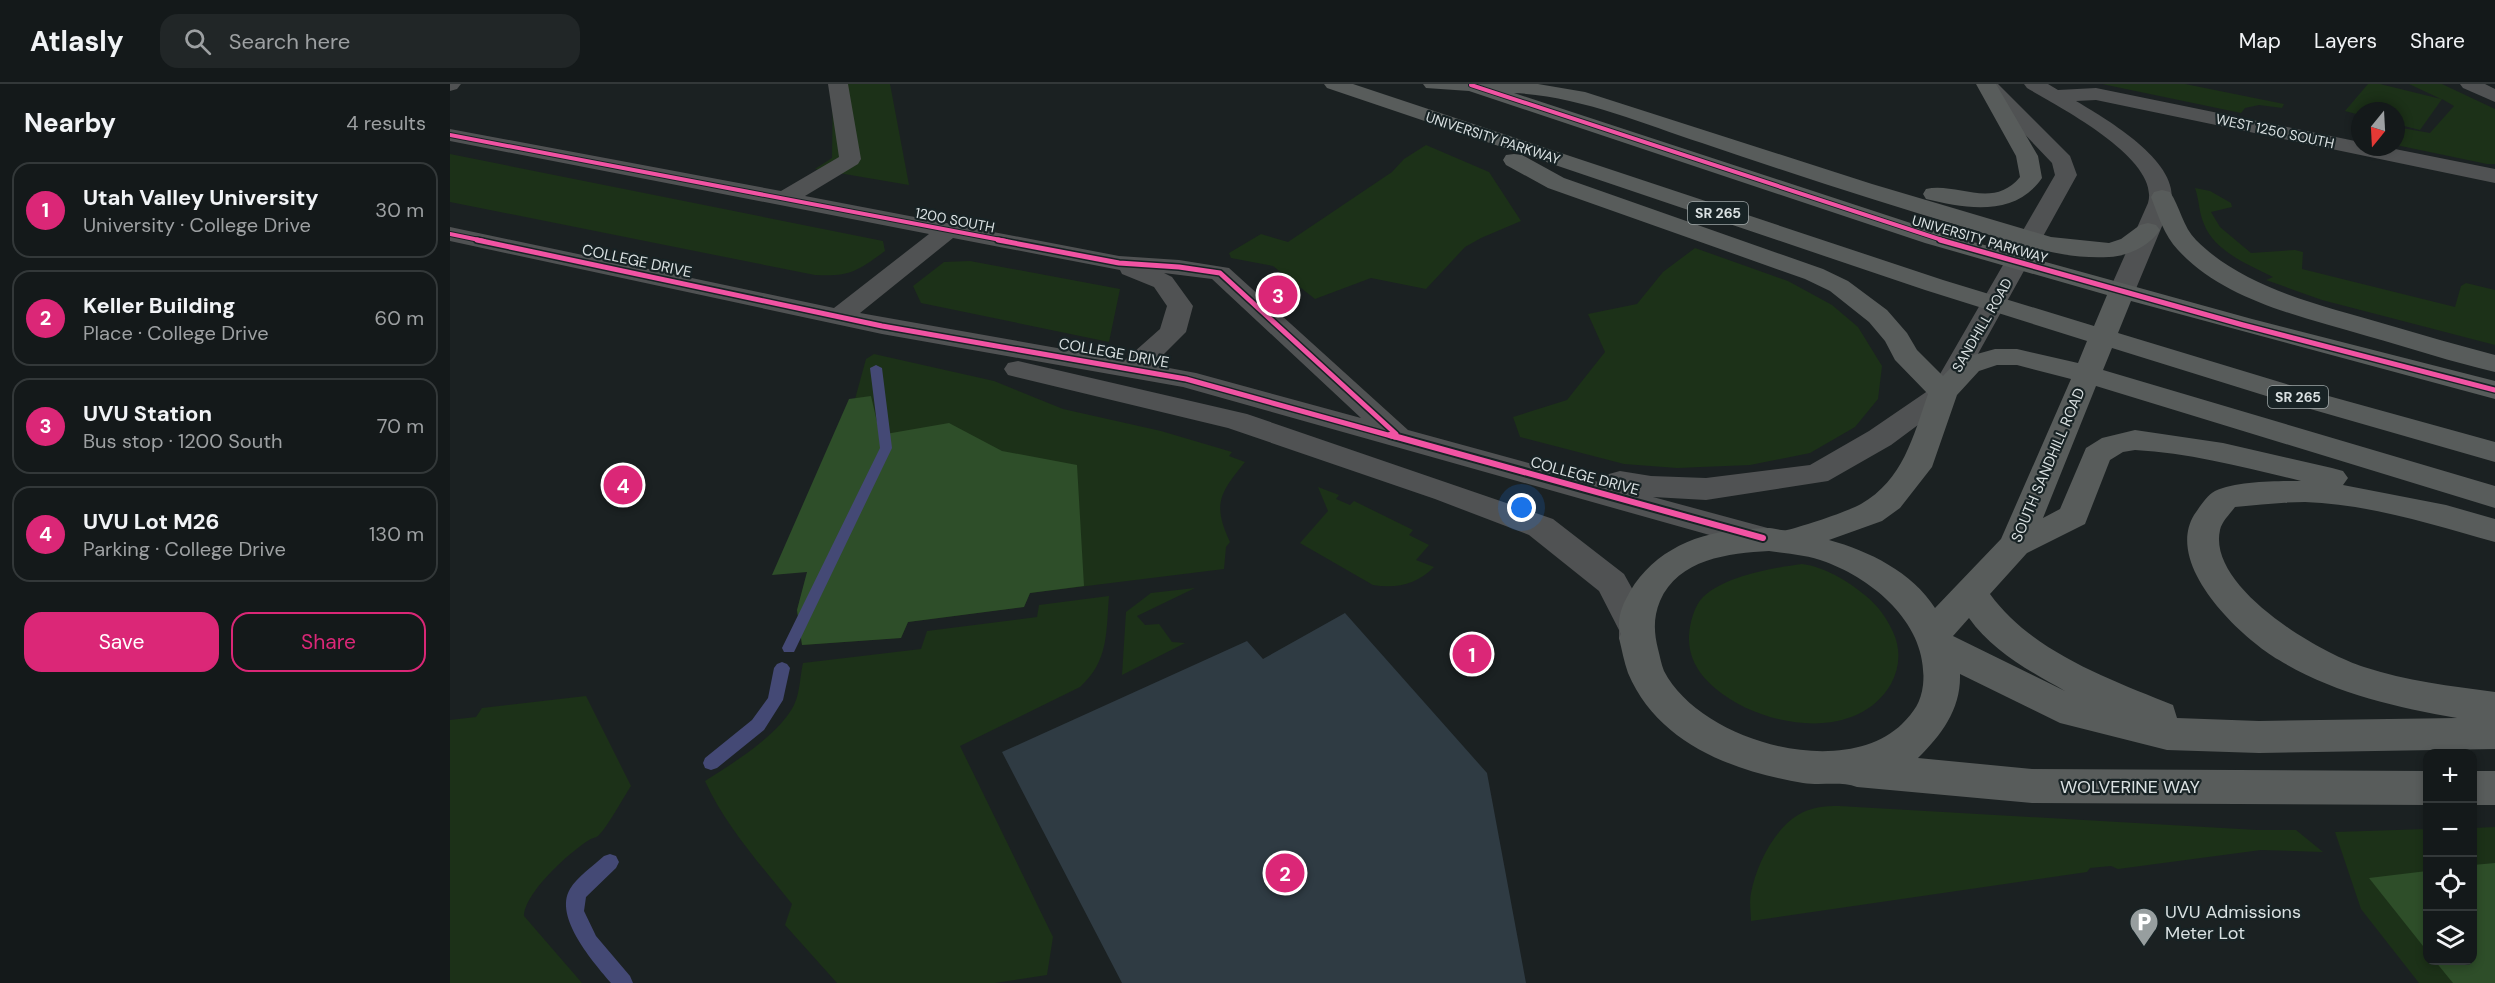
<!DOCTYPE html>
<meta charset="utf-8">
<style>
:root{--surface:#14191a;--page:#212627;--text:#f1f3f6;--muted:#9da0a2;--line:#333839;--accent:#db2777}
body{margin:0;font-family:"DM Sans",sans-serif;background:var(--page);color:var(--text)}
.controls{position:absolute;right:18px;bottom:18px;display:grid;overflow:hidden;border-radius:12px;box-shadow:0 3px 9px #0003}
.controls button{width:54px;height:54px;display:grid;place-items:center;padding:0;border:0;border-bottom:2px solid var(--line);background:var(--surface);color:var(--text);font:30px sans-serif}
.compass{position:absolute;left:1901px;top:18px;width:54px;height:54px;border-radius:50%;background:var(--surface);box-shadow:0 3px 9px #0003;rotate:198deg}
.you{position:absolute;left:1072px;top:424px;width:21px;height:21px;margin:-15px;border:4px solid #fff;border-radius:50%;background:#1a73e8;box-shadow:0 0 0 9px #1a73e833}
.badge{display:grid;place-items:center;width:39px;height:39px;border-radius:50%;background:var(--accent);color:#fff;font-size:20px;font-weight:700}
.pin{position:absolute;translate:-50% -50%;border:3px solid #fff;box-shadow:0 2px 6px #0006}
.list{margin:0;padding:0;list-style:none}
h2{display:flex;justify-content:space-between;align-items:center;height:78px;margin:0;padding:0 24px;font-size:26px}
h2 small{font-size:20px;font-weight:400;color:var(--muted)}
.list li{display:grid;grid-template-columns:39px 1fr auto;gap:18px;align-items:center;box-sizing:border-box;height:96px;margin:0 12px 12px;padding:0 12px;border:2px solid var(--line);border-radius:18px}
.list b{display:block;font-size:22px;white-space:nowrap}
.list p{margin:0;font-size:20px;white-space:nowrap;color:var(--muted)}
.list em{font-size:20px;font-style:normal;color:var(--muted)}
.actions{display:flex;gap:12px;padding:18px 24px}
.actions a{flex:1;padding:14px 0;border:2px solid var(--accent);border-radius:18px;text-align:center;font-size:21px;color:var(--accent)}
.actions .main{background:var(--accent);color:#fff}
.icon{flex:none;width:33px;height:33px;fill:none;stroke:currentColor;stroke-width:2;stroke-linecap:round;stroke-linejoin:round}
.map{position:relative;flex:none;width:2045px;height:899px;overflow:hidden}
header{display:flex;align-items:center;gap:36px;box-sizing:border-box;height:84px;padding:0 30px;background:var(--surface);border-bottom:2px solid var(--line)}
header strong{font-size:28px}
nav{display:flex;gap:33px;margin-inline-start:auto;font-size:21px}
.search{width:420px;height:54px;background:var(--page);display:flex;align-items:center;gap:15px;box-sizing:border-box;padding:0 21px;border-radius:18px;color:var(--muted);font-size:22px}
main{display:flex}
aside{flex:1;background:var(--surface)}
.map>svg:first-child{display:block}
.green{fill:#1c3118}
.forest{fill:#2e4e29}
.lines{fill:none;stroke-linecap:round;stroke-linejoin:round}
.stream{fill:#444975;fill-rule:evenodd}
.building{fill:#2f3b43}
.minor{fill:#505253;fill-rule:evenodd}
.major{fill:#585c5b;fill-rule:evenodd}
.cycleway-far2-casing{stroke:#182325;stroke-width:6}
.cycleway-far1-casing{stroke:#182325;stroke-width:8}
.cycleway-casing{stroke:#182325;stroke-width:10}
.cycleway-far2{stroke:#f153a3;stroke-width:4}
.cycleway-far1{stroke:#f153a3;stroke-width:5}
.cycleway{stroke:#f153a3;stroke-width:6}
.labels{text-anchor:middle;stroke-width:4.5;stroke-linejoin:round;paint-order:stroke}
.far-street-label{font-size:14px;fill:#dae1e2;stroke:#182325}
.shield{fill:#182325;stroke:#a0a8a9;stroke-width:1.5}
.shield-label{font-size:14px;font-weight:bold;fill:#dae1e2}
.street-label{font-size:15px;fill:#dae1e2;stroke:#182325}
.near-street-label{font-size:18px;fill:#dae1e2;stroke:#182325}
.near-poi-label{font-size:18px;fill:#dae1e2;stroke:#182325;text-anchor:start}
</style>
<header>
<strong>Atlasly</strong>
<div class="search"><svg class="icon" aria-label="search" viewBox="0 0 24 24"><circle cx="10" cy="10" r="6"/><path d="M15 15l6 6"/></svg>Search here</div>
<nav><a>Map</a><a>Layers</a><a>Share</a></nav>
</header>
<main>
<aside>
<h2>Nearby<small>4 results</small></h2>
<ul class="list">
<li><span class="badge">1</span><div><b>Utah Valley University</b><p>University · College Drive</p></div><em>30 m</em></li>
<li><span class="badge">2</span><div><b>Keller Building</b><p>Place · College Drive</p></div><em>60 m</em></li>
<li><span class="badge">3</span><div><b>UVU Station</b><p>Bus stop · 1200 South</p></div><em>70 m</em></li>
<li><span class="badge">4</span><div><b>UVU Lot M26</b><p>Parking · College Drive</p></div><em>130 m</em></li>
</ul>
<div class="actions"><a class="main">Save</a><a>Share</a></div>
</aside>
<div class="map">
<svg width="2045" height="899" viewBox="0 0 2045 899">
<rect width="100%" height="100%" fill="#1b2122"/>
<g class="green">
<path d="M383,0H440L459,101L365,85L382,74Z"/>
<path d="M1652,0H1735L1834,20L1832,24L1809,21L1795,24L1791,29Z"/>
<path d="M1918,0H1930L1991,15L1959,0H1992L2045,25V80H2037L1946,61V43L1980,49L2004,22L1992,15L1970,46L1946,40V27H1910V31L1895,27Z"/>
<path d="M976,61L1039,88L1071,137L1031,154L1015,163L976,205L921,194L865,215L823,182L781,174L779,169L811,150L838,158L942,88L954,75Z"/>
<path d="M0,70L433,157L435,167C408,187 399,193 365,191L0,118Z"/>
<path d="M1745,104L1760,107L1781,119L1782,123L1761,128L1770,143L1801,169L1845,166L1853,168L1852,185L2005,223L2011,202L2016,199L2045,206V261L1872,216L1816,196L1823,193C1799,181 1764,167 1754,140C1749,129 1749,115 1745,104Z"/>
<path d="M1245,164L1338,197L1382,221L1408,243L1432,282L1428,315L1405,343L1360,369L1300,381L1227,384L1174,380L1070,353L1063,333L1117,316L1155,268L1138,230L1187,220L1213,188Z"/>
<path d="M520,177L670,205L659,258L471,219L463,202L494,178Z"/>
<path d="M424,270L544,297L613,325L711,347L782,368L779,372L795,378C770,409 762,420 780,458L776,463L774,485L580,509L574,523L458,538L451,554L352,561L347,526L416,275Z"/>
<path d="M868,403L889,411L886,415L900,421L904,417L963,446L959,451L979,461L966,476L984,483C967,500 947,505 923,501L850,459L878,427Z"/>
<path d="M1352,480C1375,483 1398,497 1416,512C1429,523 1436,533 1443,548C1451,565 1450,583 1441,600C1406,660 1311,643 1266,605C1249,591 1238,574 1239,551C1240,539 1244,522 1253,513C1276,492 1322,484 1352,480Z"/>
<path d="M745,504L687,532L695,541L709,540L722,558L735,559L672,591L676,528L701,509Z"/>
<path d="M659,512C656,548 659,577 630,603L510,662L603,853L597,891L545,899H387L335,841L342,820C311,781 276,743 255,697C282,680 330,650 344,621C350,609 350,592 353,579L471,565L477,547L587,533L589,521Z"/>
<path d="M136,612L181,702C173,714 157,744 148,752C145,754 142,754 139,756C120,768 75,808 74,832L132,899H0V636L26,633L32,624Z"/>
<path d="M1389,722L1807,746H1846L1873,768L1811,766L1668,785L1661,782L1640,784L1637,788L1301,837C1301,828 1299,818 1301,809C1306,782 1324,745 1348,731C1361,723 1374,722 1389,722Z"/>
<path d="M2045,743V899H1969L1911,825L1885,748L1977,745L1978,876H2022L2023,744Z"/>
</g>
<g class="forest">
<path d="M421,312L430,351L499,339L552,367L627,381L634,502L580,509L574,523L458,538L451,554L352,561L347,526L357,488L322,491L399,315Z"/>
<path d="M2045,779V899H2003L1985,877L2022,876L2023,781Z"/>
<path d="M1977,787H1978L1977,867L1919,794Z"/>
</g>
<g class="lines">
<g class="stream">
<path d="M426,281L432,284L442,364L346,564L344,568H334L332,564L430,364L420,284Z"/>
<path d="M332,578L337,580L340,584L333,616L314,646L267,684L261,686L255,684L253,679L255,674L302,636L318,614L324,584L327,580Z"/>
<path d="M160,770L166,772L169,778L166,784L136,813L134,827L146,852L180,892L183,899H161C144,879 103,833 120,805C127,793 143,782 154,772Z"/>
</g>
</g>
<path class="building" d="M895,529L1037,689L1076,899H672L552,668L797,557L813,575Z"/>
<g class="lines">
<g class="minor">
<path d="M0,0H11L7,5L0,7Z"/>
<path d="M378,0H398L411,75L408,80L355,112L669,172L729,176L779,184L958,346L1156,400L1154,397L1159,390L1170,387L1201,392L1256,394L1360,381L1419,347L1482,304L1605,91L1602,79L1527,0H1548L1620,72L1627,91L1503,315L1441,361L1378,397L1256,416L1203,413L1325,446L1330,454L1325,462L1313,466L733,303L432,250L0,157V143L384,224L479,150L0,57V45L331,107L389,73ZM503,154L670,186L672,190L704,203L717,222L710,245L675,276L410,229ZM714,189L762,195L911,334L746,289L703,281L736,248L743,222L722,193Z"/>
<path d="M1574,0H1598L1608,6L1646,4L1910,58V63H1935L2045,85V99L1646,16L1626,17C1656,35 1735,80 1720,123L1685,207L1681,212L1672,215L1663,212L1659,207L1698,119C1711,75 1609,23 1577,4Z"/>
<path d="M2010,0H2035L2045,5V18L2013,4Z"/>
<path d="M568,277L797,330L1103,435L1174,490L1205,546V554L1200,564L1187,568L1174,564L1169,554V546L1149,507L1079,451L985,415L778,344L558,291L554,285L558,279Z"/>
</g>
<g class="major">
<path d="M874,0H903L1493,196L1644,242L1657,211L1475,159L1019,7L976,4L973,0H1088L1135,8L1422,100L1601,153L1659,159L1671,155L1690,141L1698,139L1706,141L1710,146C1699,162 1679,172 1659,173C1611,176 1563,158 1517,144C1428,118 1340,89 1252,59C1191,39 1129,12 1064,9L1491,149L1802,235L2045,297V315L1681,217L1668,249L1846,303L2045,358V378L1826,315L1662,264L1653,286L2045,402V424L1646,302L1593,434L1610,425L1636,364L1652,354L1685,346L1773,359L1882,384L1893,387L1898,394L1893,401L1996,421L2045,435V458C1984,441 1919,420 1855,418C1831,418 1809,421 1785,423C1780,430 1772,437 1770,446C1757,503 1869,569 1914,583C1956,597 2001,602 2045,608V665L1809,669L1717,666L1610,639L1510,590C1511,625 1492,650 1468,674L1582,685L1978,687V721L1582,719L1407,703C1390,697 1371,702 1353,699C1283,687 1208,660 1178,589C1174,578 1172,566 1169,554L1171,550C1166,540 1171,524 1176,515C1197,472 1240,450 1287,446C1297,445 1309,444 1319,444C1325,444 1331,447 1337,446C1351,443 1399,427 1411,420C1453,396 1463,353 1478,310L1445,276L1435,257L1419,238L1380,207L1355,195L1098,104L1056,81L1053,76L1056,71L1064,70L1072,71L1114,94L1373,185L1398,197L1437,226L1457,249L1467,266L1493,292L1509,275L1545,265H1567L1628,279L1637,257L1475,206L877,4ZM1547,281H1567L1621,295L1551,455L1485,524C1462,488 1419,467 1379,456L1432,437L1450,424L1482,383L1507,311L1529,287ZM1685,366C1741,369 1797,384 1851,397C1827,397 1786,397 1765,407C1757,411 1749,424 1744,431C1714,481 1790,553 1829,576C1883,609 1945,623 2007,634L1809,637L1727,634L1723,621C1659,595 1582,568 1540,510L1577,469L1635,440L1660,376L1673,368ZM1319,467C1338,470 1358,471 1376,478C1426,497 1479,542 1473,601C1471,618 1464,628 1452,640C1393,697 1250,657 1214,587C1211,580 1210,572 1208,565C1204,549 1203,534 1210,517C1228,475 1279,469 1319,467ZM1519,534C1542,567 1581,588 1615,607L1503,552Z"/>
<path d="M1526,0H1546L1588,72L1592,94C1565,133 1517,125 1476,115L1473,110L1476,105C1507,98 1543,126 1570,93L1566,72Z"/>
<path d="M1712,106L1720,108C1730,123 1733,143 1746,156C1795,205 1871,221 1935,240C1972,251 2008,261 2045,271V288C2002,278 1960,264 1917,252C1853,233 1775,217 1728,166C1714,151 1708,131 1701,113L1704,108Z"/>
<rect x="2022" y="687" width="23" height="34"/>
</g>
<g class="cycleway-far2-casing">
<g id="cycleway-far2">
<path d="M1021,1L1495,157"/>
<path d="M0,51L556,157"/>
<path d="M0,150L34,157"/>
</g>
</g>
<g class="cycleway-far1-casing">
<g id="cycleway-far1">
<path d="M27,156L432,242L736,295L945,353"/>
<path d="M548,156L669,179L729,183L770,189L946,350"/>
<path d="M1490,156L1793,241L2045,306"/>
</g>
</g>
<g class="cycleway-casing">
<path id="cycleway" d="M940,351L1313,454"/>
</g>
<use href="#cycleway-far2" class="cycleway-far2"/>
<use href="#cycleway-far1" class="cycleway-far1"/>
<use href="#cycleway" class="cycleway"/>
</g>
<defs>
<g id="parking-pin" transform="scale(1.5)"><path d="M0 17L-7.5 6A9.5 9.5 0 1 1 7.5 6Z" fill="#979e9f" stroke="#182325"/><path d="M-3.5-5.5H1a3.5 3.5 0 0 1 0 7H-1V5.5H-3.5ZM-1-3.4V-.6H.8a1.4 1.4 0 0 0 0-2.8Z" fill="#fff"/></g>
</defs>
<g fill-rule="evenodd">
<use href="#parking-pin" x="1694" y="838"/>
</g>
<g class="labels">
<g class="far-street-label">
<text transform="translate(1825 47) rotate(12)" y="5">WEST 1250 SOUTH</text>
<text transform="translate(1043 54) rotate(18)" y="5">UNIVERSITY PARKWAY</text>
<text transform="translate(505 136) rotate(11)" y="5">1200 SOUTH</text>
<text transform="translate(1530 155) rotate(16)" y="5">UNIVERSITY PARKWAY</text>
<text transform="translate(1532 241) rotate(-60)" y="5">SANDHILL ROAD</text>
</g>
<g class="shield">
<rect x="1238" y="118" width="60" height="22" rx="4.5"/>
<rect x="1818" y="302" width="60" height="22" rx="4.5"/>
</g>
<g class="shield-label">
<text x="1268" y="134">SR 265</text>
<text x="1848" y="318">SR 265</text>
</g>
<g class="street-label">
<text transform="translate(187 177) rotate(12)" y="5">COLLEGE DRIVE</text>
<text transform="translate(664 269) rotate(10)" y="5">COLLEGE DRIVE</text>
<text transform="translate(1598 381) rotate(-67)" y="5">SOUTH SANDHILL ROAD</text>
<text transform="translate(1135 392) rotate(15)" y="5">COLLEGE DRIVE</text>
</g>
<g class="near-street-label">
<text x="1680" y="709">WOLVERINE WAY</text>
</g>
<g class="near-poi-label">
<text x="1715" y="834">UVU Admissions<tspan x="1715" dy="21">Meter Lot</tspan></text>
</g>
</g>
</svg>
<div class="controls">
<button>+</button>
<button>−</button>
<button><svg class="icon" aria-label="locate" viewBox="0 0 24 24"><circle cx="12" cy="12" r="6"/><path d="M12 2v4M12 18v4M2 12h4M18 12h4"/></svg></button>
<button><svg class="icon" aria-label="layers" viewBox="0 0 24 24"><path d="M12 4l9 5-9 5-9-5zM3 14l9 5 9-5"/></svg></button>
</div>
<svg class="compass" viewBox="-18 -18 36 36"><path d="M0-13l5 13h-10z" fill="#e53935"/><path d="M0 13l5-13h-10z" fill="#9da0a2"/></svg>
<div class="you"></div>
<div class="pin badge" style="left:1022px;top:570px">1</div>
<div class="pin badge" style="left:835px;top:789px">2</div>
<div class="pin badge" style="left:828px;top:211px">3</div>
<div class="pin badge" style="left:173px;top:401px">4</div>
</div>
</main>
